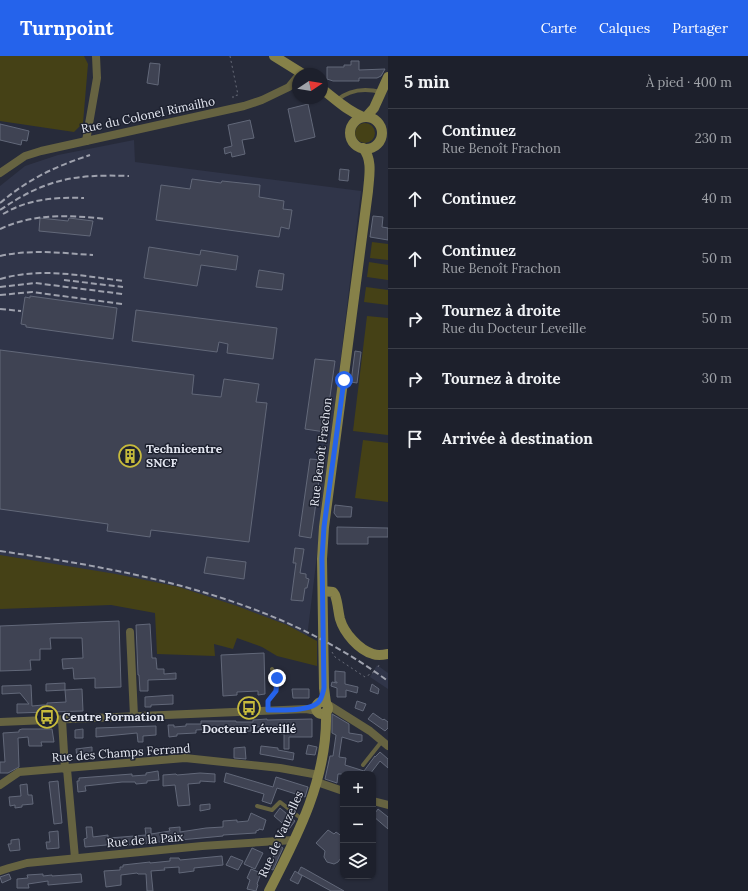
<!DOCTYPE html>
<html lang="fr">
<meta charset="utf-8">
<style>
:root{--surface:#1d202c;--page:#2a2d38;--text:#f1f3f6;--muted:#a0a3a9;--line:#3b3e48;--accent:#2563eb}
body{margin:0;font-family:Lora,serif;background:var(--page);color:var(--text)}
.controls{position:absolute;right:12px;bottom:12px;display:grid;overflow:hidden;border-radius:8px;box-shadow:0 1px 3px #0004}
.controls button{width:36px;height:36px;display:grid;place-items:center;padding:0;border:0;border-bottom:1px solid var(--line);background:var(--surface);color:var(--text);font:20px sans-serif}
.compass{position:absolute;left:292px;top:12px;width:36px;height:36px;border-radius:50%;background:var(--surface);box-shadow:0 1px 3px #0004;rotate:78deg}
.stop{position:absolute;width:12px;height:12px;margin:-9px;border:3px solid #2563eb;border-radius:50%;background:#fff}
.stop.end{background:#2563eb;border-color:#fff;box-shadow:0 1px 4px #0008}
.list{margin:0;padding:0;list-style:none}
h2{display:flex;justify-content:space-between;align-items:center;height:52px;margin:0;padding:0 16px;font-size:17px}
h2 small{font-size:13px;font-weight:400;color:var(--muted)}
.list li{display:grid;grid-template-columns:26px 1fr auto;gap:12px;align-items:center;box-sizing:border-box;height:60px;padding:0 16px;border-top:1px solid var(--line)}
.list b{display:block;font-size:15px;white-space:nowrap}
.list p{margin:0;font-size:13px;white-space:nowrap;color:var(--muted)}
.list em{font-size:13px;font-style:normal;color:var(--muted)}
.icon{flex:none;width:22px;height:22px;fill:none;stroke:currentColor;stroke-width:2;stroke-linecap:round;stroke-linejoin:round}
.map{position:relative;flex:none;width:388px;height:835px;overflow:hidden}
header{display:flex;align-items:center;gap:24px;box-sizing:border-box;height:56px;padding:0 20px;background:var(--accent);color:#fff}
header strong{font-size:19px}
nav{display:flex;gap:22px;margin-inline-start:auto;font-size:14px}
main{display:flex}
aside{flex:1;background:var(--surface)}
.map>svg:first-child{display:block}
.built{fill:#303549}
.green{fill:#454116}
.building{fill:#3f4353;stroke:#626879}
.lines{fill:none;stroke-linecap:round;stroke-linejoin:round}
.path{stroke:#686c79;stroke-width:1;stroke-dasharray:2 3;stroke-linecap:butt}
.lane{stroke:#666341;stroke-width:4}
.street{stroke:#666341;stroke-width:8}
.secondary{stroke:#868149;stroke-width:10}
.rail{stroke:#9fa2ae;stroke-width:2;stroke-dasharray:6 3;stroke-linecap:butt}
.route{stroke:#2563eb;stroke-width:5}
.labels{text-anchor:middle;stroke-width:3;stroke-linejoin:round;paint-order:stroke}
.street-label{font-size:12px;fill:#e3e6f0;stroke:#1e2230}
.poi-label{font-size:12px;font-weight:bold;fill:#e3e6f0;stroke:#1e2230;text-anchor:start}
</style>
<header>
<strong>Turnpoint</strong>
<nav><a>Carte</a><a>Calques</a><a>Partager</a></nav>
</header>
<main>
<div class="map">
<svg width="388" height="835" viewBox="0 0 388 835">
<rect width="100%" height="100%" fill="#272b3a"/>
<g class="built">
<path d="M134,84L135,106L361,135L306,590L0,511V130L25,110L58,99Z"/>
<path d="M377,609L388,617V633L370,621Z"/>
</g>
<g class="green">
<path d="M0,0H84L88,8L83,67L74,76L0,65Z"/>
<circle cx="365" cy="77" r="10"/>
<path d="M372,186L388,188V204L370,202Z"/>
<path d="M369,206L388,209V224L367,221Z"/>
<path d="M366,231L388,234V249L364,246Z"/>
<path d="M367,260L388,262V379L353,375Z"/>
<path d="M363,384L388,387V446L355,442Z"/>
<path d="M0,499L116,518L179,531L237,550L287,569L317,585V610L277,600L262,591L237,582L233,593L214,588L215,600L157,598L155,557L111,549L0,553Z"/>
</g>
<g class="building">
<path d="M351,5H359V14L385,13L381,20L377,22H359V25H333L327,23V11H344V9H351Z"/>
<path d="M150,7L160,8L158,29L147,27Z"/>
<path d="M308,48L315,81L295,86L288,53Z"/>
<path d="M250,64L254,82L242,84L245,98L232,101L231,96L225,98L224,92L232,90L228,69Z"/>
<path d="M0,68L29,75L27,85L22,84L21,89L0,84Z"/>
<path d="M340,113L349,114L348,125L339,124Z"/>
<path d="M192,123L221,127L222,125L260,129L259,141L284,145L283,153L292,154L289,173L281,171L279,181L156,164L161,129L190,133Z"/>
<path d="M373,160L383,161L382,171L388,172V184L370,181Z"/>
<path d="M40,162L68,165L69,162L93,165L90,180L39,175Z"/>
<path d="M149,191L200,199L201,194L238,200L236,214L201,209L197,230L144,222Z"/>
<path d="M259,214L284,218L282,234L256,231Z"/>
<path d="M30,240L117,252L113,283L26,271V269L21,268L25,241L30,242Z"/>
<path d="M136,254L277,272L273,303L227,297L228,288L219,286L217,296L132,285Z"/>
<path d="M0,294L194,319L192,338L221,341L224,323L259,328L256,346L267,347L249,486L151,474L150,481L107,475L108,468L0,453Z"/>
<path d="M355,295L361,296L357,327L351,326Z"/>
<path d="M315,303L335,305L325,376L305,373Z"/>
<path d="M310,403L322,404L311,482L299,480Z"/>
<path d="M335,449L352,451L351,461H337L334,457Z"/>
<path d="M337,471L388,472V481H368V488H337Z"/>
<path d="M295,492L304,493L300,517L306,518V522L309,523L307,532H305L303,545L291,544L296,507H293Z"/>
<path d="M207,501L246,506L244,523L204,517Z"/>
<path d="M119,565L121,631L95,632V622L74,623L73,612L63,613L62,603L83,602L82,582H50L51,593H40V604H30L31,614L0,615V570Z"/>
<path d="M150,568L152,602H156L157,613H164V618L176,617V623L148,624V635H140L139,619H138L136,569Z"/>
<path d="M264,597L265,638L258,639V635L237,636V639L223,640L221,599Z"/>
<path d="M335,615L345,616V628L358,631L357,637L346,634V641H337V632L331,630L332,626L337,627V626H335Z"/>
<path d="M65,627V634L46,635V628Z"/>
<path d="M372,628L379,633L378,638L370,635Z"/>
<path d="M31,629L32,650L43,649H47V647L66,646L65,634L82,633L83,655L17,657V648H29L20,637L2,638V630Z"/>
<path d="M292,633H309V642H293Z"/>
<path d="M173,639V648L151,649V651H145V641Z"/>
<path d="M357,645L366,648L363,655L355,652Z"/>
<path d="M373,657L383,664L384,663L388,666V672L385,675L368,663Z"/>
<path d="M332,658L349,668V677L362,679V685L358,686L342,681L339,701L346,702L345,709L364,715L375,700V701L380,696L388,703V712L380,705L370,718H338L337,727L325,723L330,700H333L336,679L332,677Z"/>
<path d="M267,663V664L312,663V681H289V693H284V678H281L280,672L264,673V671H251V675L242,676L227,675V672L196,674V677L177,678V680L169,681L168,669H174V671L186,670V668H201V665H236V666H253V664Z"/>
<path d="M156,670V679L143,680V686H138L137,677L96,681V672Z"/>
<path d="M22,673H52L54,686H41L42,690H29L28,681L18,682L19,711L8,717H0V706H5L3,677L19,676V674Z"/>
<path d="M83,673V682H75V674Z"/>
<path d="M308,689L317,691L315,699L306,698Z"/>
<path d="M261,690L278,692V694L294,697L293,704L260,698Z"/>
<path d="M92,691V700L77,702L76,693Z"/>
<path d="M245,691L246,703L234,702V692Z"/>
<path d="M158,715L159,724L147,725V727L136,728L135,726H122L85,730L86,735L78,736L77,725H79V722L132,718V720L146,719V717Z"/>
<path d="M200,717L215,718V726L200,725V727L188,728L190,749L178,750L175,729L163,730V719L176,718L177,719Z"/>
<path d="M226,717L273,731L276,721L308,731L305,741L277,732L271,748L262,745L264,738L224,726Z"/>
<path d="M58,725L62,767L54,768L49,726Z"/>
<path d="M27,728L28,739H32L33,748L22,749V751L15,752V749L10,750L9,741L21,740L20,729Z"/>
<path d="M210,748V753L200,755V749Z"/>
<path d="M280,752L295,765L289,773L274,760Z"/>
<path d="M378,753L388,761V773L373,760Z"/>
<path d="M251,757L266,764L263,774L259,773V774L256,775V777L223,779V780L127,789V787L85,791L84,783L87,782L86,771H92L93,781L108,779V782L122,781L146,779L145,772H151V778L170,775L169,772L180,771V776L206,772L223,771V765L237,764V766L248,765Z"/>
<path d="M328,774L334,778L336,776L343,781V799L338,806L334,808L327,806L324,801L325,795L316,787Z"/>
<path d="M58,775L59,792L47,793L46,786H50L49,776Z"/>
<path d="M19,783L20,794L10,795L8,788H11V784Z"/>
<path d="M280,790L283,792L273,814L268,812L278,791Z"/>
<path d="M252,792L263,797L255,813L244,808Z"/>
<path d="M222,800L223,809L194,812V815L179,817V811L164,812L165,814L151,815L153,835H147L146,818H138L137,817L121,819V829L106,831L104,815L120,814V811H123V809L150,806V807L170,805V802H179L180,804Z"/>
<path d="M231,800L243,805L238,814L226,809Z"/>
<path d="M301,811L305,813L344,835H331L298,817Z"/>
<path d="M251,813L261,817L257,828L258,829L256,835L247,833L250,824L247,822Z"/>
<path d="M295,815L302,820L298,828L290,824Z"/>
<path d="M9,818L11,823L2,827L0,821Z"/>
<path d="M43,818V820L52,819V820L81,818L82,826L48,829V825L28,828L29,832H17V823L28,822L27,819Z"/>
</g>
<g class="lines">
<g class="path">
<path d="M230,0L238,39L233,40V44"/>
<path d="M332,596L335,601L365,621L374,616"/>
<path d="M378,611L380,607"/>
</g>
<g class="lane">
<path d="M337,44C350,33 365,32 381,36"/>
<path d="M268,654V645L276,635L277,622L272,613"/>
<path d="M363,709L382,685"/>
<path d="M257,750L272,754L280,746L303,764"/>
</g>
<g class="street">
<path d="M86,85L97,22L96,0"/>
<path d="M0,117L25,100L41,95L244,50L262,44L289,31L298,20"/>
<path d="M130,576L134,660"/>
<path d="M327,648L370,675L388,690"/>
<path d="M62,664L65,713"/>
<path d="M0,666L306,653L317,655"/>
<path d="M67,713L75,802"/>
<path d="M317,726L343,735"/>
<path d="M0,729L19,716L185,702L280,712L319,719"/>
<path d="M373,745L388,749"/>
<path d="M0,815L9,812L27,807L202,790L294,784"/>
</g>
<g class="secondary">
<path d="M274,0L303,18"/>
<path d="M322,33C335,43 347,55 363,61"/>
<path d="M366,61L374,52L388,21"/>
<circle cx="366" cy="77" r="16"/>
<path d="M323,535L333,536L335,539C338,547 338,555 340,563C344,577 359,594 373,598C378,600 383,599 388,598"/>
<circle cx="322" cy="652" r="6"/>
<path d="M326,647L324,632L322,503L324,471L368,135C369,121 373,104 363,92"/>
<path d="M269,835C298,779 328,721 326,656"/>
</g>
<g class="rail">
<path d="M0,147C30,122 54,111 90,99"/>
<path d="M0,154C46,123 74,118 129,120"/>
<path d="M3,158C28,143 55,141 84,142"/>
<path d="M0,173C34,157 70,159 106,163"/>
<path d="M0,200C32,193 61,197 93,199"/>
<path d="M0,223C42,211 82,220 124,225"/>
<path d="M64,224L123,231"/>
<path d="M0,231L35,227L123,238"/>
<path d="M0,239L32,236L122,248"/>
<path d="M0,253L21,255"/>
<path d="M0,495C137,515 274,541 388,625"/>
</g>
</g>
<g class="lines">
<path class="route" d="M277,622L276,635L268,645V654C280,654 314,656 320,644C322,641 323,636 324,632L322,502L324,471L344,324"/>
</g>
<defs>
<g id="building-ring" transform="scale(1.15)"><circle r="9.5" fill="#1e2230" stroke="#c7bb3c" stroke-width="1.5"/><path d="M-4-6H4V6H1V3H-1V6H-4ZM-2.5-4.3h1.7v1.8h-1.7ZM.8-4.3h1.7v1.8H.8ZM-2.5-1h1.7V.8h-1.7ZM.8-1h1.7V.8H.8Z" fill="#c7bb3c"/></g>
<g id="bus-ring" transform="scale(1.15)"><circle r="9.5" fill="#1e2230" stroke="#c7bb3c" stroke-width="1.5"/><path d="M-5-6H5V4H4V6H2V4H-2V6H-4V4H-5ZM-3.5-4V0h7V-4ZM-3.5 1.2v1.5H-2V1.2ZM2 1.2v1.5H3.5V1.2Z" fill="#c7bb3c"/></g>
</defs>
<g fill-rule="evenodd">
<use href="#building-ring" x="130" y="400"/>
<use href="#bus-ring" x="249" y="652"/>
<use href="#bus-ring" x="47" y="661"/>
</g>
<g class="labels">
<g class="street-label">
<text transform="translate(148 59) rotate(-12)" y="4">Rue du Colonel Rimailho</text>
<text transform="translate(321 396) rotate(-83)" y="4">Rue Benoît Frachon</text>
<text transform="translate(121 697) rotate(-4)" y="4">Rue des Champs Ferrand</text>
<text transform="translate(281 778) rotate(-66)" y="4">Rue de Vauzelles</text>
<text transform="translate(145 784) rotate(-5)" y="4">Rue de la Paix</text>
</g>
<g class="poi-label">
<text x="146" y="397">Technicentre<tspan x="146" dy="14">SNCF</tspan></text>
<text x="62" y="665">Centre Formation</text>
<text x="249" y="677" text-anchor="middle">Docteur Léveillé</text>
</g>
</g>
</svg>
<div class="controls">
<button>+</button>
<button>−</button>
<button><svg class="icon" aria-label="layers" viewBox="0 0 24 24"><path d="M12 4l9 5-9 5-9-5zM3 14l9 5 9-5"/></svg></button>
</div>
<svg class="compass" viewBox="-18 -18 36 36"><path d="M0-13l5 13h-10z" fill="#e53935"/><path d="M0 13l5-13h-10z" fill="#a0a3a9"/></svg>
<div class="stop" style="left:344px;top:324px"></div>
<div class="stop end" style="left:277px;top:622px"></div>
</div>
<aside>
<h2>5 min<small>À pied · 400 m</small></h2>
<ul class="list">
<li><svg class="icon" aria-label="ahead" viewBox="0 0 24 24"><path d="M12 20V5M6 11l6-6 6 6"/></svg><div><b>Continuez</b><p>Rue Benoît Frachon</p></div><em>230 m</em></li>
<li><svg class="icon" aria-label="ahead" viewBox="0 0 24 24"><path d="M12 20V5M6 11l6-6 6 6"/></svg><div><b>Continuez</b></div><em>40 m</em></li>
<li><svg class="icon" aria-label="ahead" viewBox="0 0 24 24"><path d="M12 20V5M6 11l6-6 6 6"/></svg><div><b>Continuez</b><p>Rue Benoît Frachon</p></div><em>50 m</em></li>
<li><svg class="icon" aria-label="right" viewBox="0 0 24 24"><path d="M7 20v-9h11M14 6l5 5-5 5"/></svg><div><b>Tournez à droite</b><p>Rue du Docteur Leveille</p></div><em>50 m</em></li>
<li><svg class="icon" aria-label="right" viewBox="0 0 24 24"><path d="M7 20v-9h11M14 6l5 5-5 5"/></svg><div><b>Tournez à droite</b></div><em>30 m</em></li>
<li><svg class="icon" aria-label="arrive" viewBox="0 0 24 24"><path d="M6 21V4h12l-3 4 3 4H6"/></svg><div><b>Arrivée à destination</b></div></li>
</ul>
</aside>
</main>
